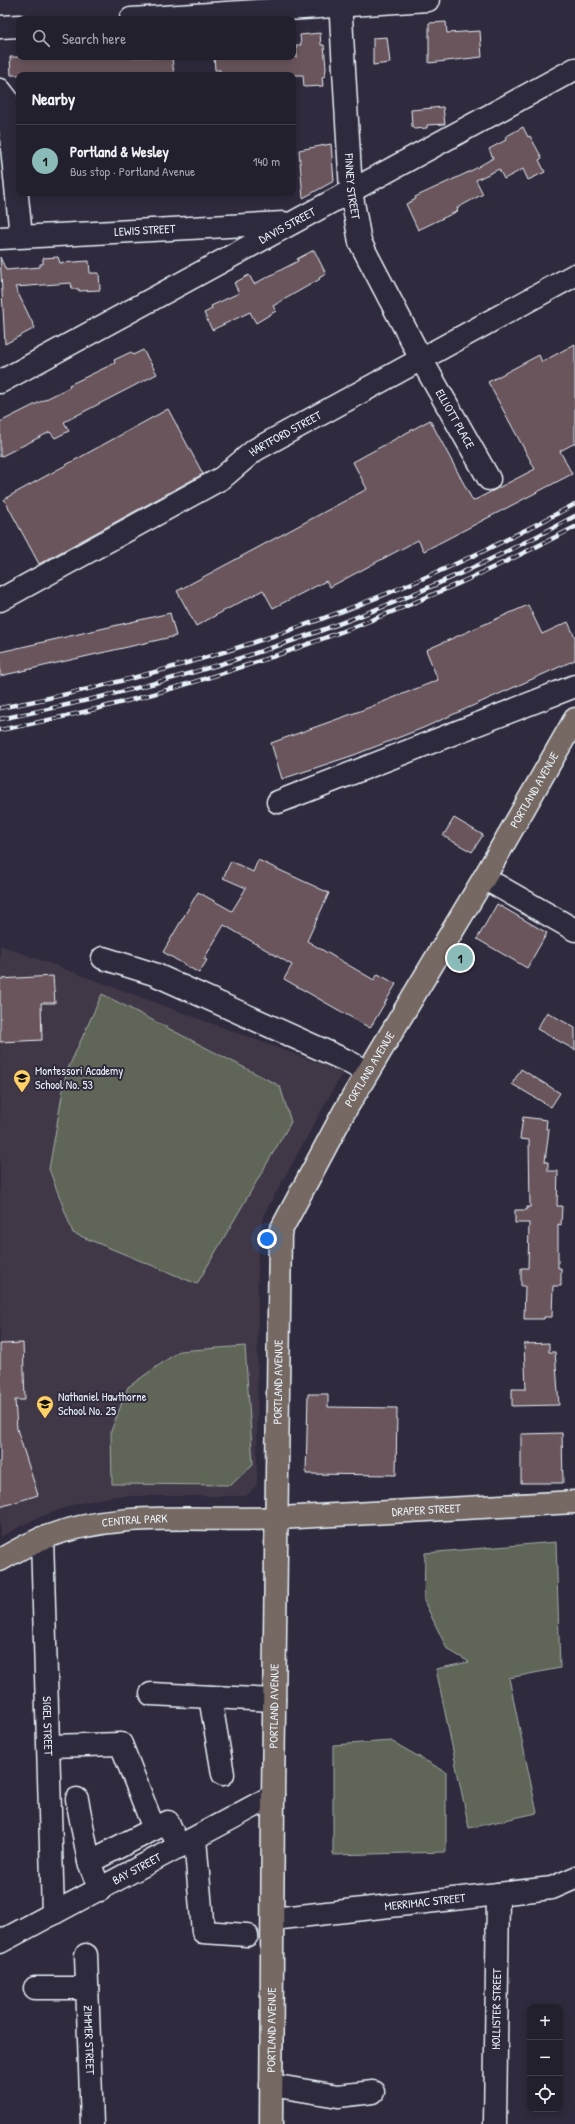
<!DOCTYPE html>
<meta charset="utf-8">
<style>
:root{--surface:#23202e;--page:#2b2836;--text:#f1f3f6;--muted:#a3a3aa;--line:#403e4a;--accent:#8bbbb9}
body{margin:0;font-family:"Patrick Hand",sans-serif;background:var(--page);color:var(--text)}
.controls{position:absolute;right:12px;bottom:12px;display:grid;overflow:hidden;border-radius:8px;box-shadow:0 2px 10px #0003}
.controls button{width:36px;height:36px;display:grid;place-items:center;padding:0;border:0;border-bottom:1px solid var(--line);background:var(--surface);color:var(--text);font:20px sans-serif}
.you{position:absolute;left:267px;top:1239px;width:14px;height:14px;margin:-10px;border:3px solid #fff;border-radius:50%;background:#1a73e8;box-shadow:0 0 0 6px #1a73e833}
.badge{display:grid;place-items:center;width:26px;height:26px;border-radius:50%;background:var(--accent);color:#111;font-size:13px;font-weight:700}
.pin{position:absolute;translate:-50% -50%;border:2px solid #fff;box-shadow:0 1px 4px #0006}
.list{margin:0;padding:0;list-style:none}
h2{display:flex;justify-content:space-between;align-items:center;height:52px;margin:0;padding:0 16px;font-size:17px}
h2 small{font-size:13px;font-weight:400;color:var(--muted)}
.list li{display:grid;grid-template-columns:26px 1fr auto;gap:12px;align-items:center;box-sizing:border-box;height:72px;padding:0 16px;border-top:1px solid var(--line)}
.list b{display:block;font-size:15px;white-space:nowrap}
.list p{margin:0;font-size:13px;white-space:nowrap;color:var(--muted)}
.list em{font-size:13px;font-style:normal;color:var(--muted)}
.icon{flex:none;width:22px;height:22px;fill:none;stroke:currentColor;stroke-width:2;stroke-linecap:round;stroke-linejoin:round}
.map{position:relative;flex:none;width:575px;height:2124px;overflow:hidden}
.search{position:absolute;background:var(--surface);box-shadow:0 2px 10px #0003;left:16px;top:16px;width:280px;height:44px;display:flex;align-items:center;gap:10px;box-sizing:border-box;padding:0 14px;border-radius:8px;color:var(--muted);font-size:15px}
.panel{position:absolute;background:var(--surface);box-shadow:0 2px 10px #0003;left:16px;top:72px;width:280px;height:124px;border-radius:8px}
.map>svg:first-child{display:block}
.built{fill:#413746}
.green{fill:#5e6659;stroke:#a3aca8}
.building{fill:#6b545c;stroke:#e8f1f8}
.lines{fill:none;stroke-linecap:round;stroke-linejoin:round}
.minor-casing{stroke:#e8f1f8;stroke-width:25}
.major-casing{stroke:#e8f1f8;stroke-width:25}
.minor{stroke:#2f2a3d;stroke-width:22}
.major{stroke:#766964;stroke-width:22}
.rail-casing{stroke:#e8f1f8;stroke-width:4.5}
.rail{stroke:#2f2a3d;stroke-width:3;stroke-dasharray:9;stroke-linecap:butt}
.labels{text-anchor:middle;stroke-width:4;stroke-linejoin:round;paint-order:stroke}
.street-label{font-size:12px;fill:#e8f1f8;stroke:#2f2a3d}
.poi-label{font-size:12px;fill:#e8f1f8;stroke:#2f2a3d;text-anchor:start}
</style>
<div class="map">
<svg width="575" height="2124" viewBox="0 0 575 2124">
<rect width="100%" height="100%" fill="#2f2a3d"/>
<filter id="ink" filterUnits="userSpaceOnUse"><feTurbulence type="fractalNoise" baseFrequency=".025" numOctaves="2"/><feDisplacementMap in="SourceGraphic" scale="8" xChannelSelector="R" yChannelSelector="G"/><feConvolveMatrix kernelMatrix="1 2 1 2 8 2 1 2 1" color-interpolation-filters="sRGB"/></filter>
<g filter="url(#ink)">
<path class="built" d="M0,945L343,1072L263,1216L258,1252L257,1485L246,1496H115L76,1504L37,1518L0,1537Z"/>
<g class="green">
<path d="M102,994L280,1086L291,1122L197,1284L73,1233L49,1169L66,1073Z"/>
<path d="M245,1346L253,1464L231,1485L112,1484L111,1431L128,1387L179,1351Z"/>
<path d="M556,1542L560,1668L509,1678L537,1813L469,1828L436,1669L469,1662L447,1649L424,1601L425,1553Z"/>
<path d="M391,1741L446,1772V1852L333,1855V1745Z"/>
</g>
<g class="building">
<path d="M446,22L447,33L480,31L482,57L429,63V23Z"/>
<path d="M320,33L321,45H324L326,68L325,76L322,77L323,86L304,87L303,75H220V70H215L214,57H297L296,45H301L300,35Z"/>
<path d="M387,37L390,63L373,65V38Z"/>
<path d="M10,57H172L174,75H11Z"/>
<path d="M443,107L445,124L427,125V128L414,129L412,126L411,110Z"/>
<path d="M523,127L528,137L530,136L542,158L539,160L545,172L528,180L523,169L504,179L499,169L476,180L483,194L457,208L458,211L418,230L406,204L416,199L415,197L471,171L493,158L489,149L506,140L505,137Z"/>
<path d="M331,144L334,181L303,198L299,150Z"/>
<path d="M314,250L326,274L319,278L320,279L273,306L276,311L256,323L250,312L212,330L204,313L212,309L211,306L239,293L234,283L249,275L254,284L298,261L297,259Z"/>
<path d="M0,257L6,270L40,267V264H43V258L58,257L60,263L89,261L90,273H99L100,290L79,291V289H72L71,283L15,287L35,328L5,344Z"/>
<path d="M575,344V443L560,451L572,474L424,551L418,540L330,587L326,581L273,608L263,590L196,626L177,591L367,489L353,462L430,420L473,501L535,469L488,382L539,355L542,362Z"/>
<path d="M143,350L157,374L64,422L69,431L55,438L50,432L0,457V422L70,387L69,385L115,363L114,360L131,352L133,355Z"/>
<path d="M168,409L203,474L39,564L4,499Z"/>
<path d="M528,605L542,634L568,622L575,637V660L423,728L354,755L282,779L271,743L360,711L438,680L426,650Z"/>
<path d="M170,613L176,636L0,676V652Z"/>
<path d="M454,818L483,835L472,852L443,836Z"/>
<path d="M258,860L329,893L307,941L374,980L378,974L396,984L370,1028L284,979L292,965L224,925L204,959L207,960L199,973L163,952L198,892L232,911L246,888L223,878L231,861L253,872Z"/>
<path d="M497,904L547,933L527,968L477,939Z"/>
<path d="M53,976L55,1003H41L42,1040L0,1042V979Z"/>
<path d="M547,1012L575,1028V1050L537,1029Z"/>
<path d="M521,1069L560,1093L551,1107L512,1084Z"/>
<path d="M523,1117L547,1120L546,1129H549L545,1162H548V1171H558L557,1206H562L561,1225L558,1224V1268H561V1286H553L552,1317H544V1319H524L525,1286H521V1268H528L529,1223H515V1210H527V1207H530L529,1140L520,1139Z"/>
<path d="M23,1343L25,1400H15L17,1429L38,1495L0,1507V1344Z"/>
<path d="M549,1343V1352H555L559,1405L512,1406V1389H526L524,1344Z"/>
<path d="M308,1394H328V1407L397,1408L396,1475L306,1474Z"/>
<path d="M562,1433L563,1483H521V1434Z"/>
</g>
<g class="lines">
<g class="minor-casing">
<g id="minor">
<path id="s1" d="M340,0L351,191L360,242L421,359L489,479"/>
<path d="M131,19L428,0"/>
<path d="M0,27L19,26"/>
<path d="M0,90L7,99L21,236"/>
<path id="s2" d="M0,238L284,223"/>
<path id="s3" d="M0,382L575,69"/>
<path id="s4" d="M0,600L222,478L255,450L575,275"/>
<path d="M278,802L575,686"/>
<path d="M484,878L575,930"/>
<path d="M103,958L154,974L345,1060L367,1072"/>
<path id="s5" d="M42,1538L53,1914"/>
<path d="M151,1694L274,1700"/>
<path d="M210,1697L223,1774"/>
<path d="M49,1746L121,1744L154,1829L168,1822L179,1847"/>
<path d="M77,1799L89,1862"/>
<path d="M195,1839L203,1932L247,1935"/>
<path d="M100,1890L89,1862L154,1829"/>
<path id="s6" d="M273,1919L552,1888L575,1878"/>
<path id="s7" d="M0,1942L273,1796"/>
<path id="s8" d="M86,1955L92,2124"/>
<path d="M35,1988H87"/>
<path d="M271,2085L338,2096L373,2092"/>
<path id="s9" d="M495,2124L498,1894"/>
</g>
</g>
<g class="major-casing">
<g id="major">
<path id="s10" d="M0,1560C14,1552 28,1544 43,1538C119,1509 200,1522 279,1518C378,1513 476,1507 575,1502"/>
<path id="s11" d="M271,2124L273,1796L280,1232L344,1112L484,878L575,719"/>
</g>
</g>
<use href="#minor" class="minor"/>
<use href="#major" class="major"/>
<g class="rail-casing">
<g id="rail">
<path d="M0,708C200,669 396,602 575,504"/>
<path d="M0,719C199,680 396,614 575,516"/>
<path d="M0,730C194,693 399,619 575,527"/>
</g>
</g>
<use href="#rail" class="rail"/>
</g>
</g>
<defs>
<g id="school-pin" transform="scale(0.9)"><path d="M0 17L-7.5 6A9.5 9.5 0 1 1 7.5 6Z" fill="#ffd166" stroke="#2f2a3d"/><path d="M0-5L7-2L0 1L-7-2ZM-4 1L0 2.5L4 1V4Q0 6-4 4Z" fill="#111"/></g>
</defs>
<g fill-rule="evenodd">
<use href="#school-pin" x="22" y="1078"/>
<use href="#school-pin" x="45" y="1404"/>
</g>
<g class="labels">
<g class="street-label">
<text dy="4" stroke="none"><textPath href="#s1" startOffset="187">FINNEY STREET</textPath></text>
<text dy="4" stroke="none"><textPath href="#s3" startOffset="327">DAVIS STREET</textPath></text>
<text dy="4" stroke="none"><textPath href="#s2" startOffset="145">LEWIS STREET</textPath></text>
<text dy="4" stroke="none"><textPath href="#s1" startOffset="444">ELLIOTT PLACE</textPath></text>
<text dy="4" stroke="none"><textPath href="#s4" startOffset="331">HARTFORD STREET</textPath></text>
<text dy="4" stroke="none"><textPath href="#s11" startOffset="1402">PORTLAND AVENUE</textPath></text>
<text dy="4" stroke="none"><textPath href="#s11" startOffset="1078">PORTLAND AVENUE</textPath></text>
<text dy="4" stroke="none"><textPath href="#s11" startOffset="742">PORTLAND AVENUE</textPath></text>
<text dy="4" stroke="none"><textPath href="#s10" startOffset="434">DRAPER STREET</textPath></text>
<text dy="4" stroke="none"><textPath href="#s10" startOffset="142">CENTRAL PARK</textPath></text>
<text dy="4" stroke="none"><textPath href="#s11" startOffset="418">PORTLAND AVENUE</textPath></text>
<text dy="4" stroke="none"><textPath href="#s5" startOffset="188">SIGEL STREET</textPath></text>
<text dy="4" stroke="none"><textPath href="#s7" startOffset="155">BAY STREET</textPath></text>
<text dy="4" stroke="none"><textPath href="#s6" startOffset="153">MERRIMAC STREET</textPath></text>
<text dy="4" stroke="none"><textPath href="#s9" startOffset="115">HOLLISTER STREET</textPath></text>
<text dy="4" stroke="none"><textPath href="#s11" startOffset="94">PORTLAND AVENUE</textPath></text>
<text dy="4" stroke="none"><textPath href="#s8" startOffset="85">ZIMMER STREET</textPath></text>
</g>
<g class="poi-label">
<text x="35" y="1075">Montessori Academy<tspan x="35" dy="14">School No. 53</tspan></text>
<text x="58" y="1401">Nathaniel Hawthorne<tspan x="58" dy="14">School No. 25</tspan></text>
</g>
</g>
</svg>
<div class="controls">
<button>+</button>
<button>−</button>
<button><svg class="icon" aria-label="locate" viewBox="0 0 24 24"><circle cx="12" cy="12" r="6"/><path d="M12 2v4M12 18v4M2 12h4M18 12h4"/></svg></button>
</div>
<div class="you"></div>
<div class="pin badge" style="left:460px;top:958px">1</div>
<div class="search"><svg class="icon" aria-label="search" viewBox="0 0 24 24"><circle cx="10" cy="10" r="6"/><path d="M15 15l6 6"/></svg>Search here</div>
<section class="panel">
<h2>Nearby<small></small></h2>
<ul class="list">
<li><span class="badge">1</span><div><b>Portland &amp; Wesley</b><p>Bus stop · Portland Avenue</p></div><em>140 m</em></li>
</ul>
</section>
</div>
